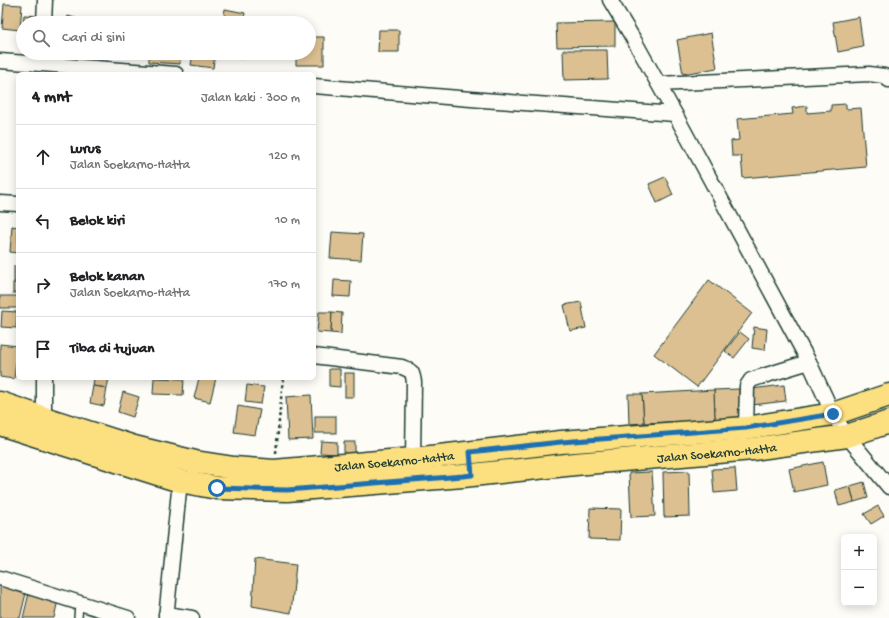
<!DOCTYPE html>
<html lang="id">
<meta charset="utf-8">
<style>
:root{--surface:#fff;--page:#f6f6f6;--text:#202124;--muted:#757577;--line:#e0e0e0}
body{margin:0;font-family:"Gochi Hand",sans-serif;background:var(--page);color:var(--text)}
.controls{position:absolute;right:12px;bottom:12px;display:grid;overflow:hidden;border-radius:6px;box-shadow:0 2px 10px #0003}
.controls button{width:36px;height:36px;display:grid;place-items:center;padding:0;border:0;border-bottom:1px solid var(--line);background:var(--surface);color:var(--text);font:20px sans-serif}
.stop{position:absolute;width:12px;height:12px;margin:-9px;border:3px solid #1f6fb2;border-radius:50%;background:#fff}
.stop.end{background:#1f6fb2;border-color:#fff;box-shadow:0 1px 4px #0008}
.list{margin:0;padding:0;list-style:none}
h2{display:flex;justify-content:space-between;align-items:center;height:52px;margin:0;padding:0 16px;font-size:17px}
h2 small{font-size:13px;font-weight:400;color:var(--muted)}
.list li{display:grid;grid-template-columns:26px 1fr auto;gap:12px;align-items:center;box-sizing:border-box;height:64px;padding:0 16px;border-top:1px solid var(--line)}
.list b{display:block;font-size:15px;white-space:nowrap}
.list p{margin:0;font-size:13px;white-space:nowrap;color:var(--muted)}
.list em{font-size:13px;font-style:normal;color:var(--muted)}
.icon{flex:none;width:22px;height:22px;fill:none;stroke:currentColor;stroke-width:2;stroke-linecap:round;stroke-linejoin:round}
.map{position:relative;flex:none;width:889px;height:618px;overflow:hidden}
.search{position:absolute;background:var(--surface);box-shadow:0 2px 10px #0003;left:16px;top:16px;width:300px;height:44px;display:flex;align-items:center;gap:10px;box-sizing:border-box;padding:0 14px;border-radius:22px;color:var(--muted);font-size:15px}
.panel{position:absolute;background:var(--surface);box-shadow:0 2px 10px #0003;left:16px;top:72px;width:300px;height:308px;border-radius:6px}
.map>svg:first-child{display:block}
.building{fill:#dcc091;stroke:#1f3d34}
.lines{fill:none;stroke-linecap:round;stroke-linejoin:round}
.lane-casing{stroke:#1f3d34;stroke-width:10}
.street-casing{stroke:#1f3d34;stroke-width:17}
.primary-casing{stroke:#1f3d34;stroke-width:25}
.path{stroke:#1f3d34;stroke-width:2.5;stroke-dasharray:3 3;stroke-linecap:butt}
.lane{stroke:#fdfcf7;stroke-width:7}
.street{stroke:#fdfcf7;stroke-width:14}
.primary{stroke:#fce080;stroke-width:22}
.route{stroke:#1f6fb2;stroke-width:5}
.labels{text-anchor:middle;stroke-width:3;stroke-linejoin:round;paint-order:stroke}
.street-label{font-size:13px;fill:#1f3d34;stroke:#fdfcf7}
</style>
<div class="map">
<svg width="889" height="618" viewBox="0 0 889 618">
<rect width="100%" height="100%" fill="#fdfcf7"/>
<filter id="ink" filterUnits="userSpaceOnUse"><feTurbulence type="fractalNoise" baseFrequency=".025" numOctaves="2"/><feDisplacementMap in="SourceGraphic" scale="8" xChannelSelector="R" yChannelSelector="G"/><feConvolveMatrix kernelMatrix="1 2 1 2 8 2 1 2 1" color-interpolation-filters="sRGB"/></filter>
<g filter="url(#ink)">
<g class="building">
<path d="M4,4L22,5L20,30L2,28Z"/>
<path d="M225,9L245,13L243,23H223Z"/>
<path d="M24,15L42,16L41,23H23Z"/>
<path d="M68,16L91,23H65Z"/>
<path d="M859,17L863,47L838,52L833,22Z"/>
<path d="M615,22V46L557,47L556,23Z"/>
<path d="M379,30H399V52H378Z"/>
<path d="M711,33L717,68L683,74L677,40Z"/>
<path d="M309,37H324V65H296V53H309Z"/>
<path d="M563,50H607L608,79L564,80Z"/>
<path d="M149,53H180V64L149,62Z"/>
<path d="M193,53H215L213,68L191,65Z"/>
<path d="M222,53H243L242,59L222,56Z"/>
<path d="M846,104V109L861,108L866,167L743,178L741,156H732L731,141L739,140L737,119L793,114L792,108L807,106V113L831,111V105Z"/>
<path d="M665,177L673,195L657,203L649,184Z"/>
<path d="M12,226L18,227V253L10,252Z"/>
<path d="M332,232L363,234L361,260L330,258Z"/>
<rect x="14" y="266" width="4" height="16"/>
<path d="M334,280L351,281L350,297L333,296Z"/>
<path d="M709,280L752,313L697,387L654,354Z"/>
<rect x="13" y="283" width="5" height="10"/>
<rect x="0" y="296" width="18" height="12"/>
<path d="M581,302L586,328L570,331L564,305Z"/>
<path d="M2,311L17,312L16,328L1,327Z"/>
<path d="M319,312H332L331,333L317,332Z"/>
<path d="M332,312L342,313L341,334L331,333Z"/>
<path d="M754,327L767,329L765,350L752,348Z"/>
<path d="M740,332L749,339L734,358L725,351Z"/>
<path d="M0,344L18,346L14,379L0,377Z"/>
<path d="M329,369H340V387L329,386Z"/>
<rect x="345" y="373" width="9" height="24"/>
<path d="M94,378H109L107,388L93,386Z"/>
<path d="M154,378L184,379L183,395L153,394Z"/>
<path d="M199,378H216L210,402L194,398Z"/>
<path d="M247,385L264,387L261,404L245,402Z"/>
<path d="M784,385L786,401L752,405L751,389Z"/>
<path d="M93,386L107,388L104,406L90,403Z"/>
<path d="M739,389L740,419L715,420L714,390Z"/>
<path d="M714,390L715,420L644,423L642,394Z"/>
<path d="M123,392L139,397L133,417L118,412Z"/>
<path d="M628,394H642L644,423L629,424Z"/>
<path d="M311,395L313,439L288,440L286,397Z"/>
<path d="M238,406L260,410L255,435L234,432Z"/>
<rect x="315" y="416" width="21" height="17"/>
<path d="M321,441L337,442V454L320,453Z"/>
<rect x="344" y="442" width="11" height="15"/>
<path d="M823,462L827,485L794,492L789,469Z"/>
<path d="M735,468L737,491L714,493L712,469Z"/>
<path d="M689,471L690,516L664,517L663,472Z"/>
<path d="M652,472L655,516L631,517L629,473Z"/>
<path d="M864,482L868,498L854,502L850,486Z"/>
<path d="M850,486L854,502L839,506L835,490Z"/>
<path d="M878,506L884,516L871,524L864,514Z"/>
<path d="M590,508L621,509L620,540L589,539Z"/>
<path d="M255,559L296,564L291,613L252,606Z"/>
<path d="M0,583L27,589L20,618H0Z"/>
<path d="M29,593L58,600L54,618H23Z"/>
</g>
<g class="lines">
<g class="lane-casing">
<path id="lane" d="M78,618L79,603"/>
</g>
<g class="street-casing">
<g id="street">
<path d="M610,0L634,40L675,114L809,362L833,414L847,436L889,487"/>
<path d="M44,23L45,0"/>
<path d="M0,61L176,74"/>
<path d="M659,84L869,74L884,76L889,80"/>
<path d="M314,86L483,100L675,114"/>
<path d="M0,203L18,204"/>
<path d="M314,356L402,367C413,372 412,371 414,382L413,459"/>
<path d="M44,418V378"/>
<path d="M746,428L747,386L751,380L760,377L809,362"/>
<path d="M0,578L128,618"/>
<path d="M166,614L192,618"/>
<path d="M166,618L180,481"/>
</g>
</g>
<g class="primary-casing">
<g id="primary">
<path id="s1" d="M0,403L44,418L134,447L195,462L234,468L274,471L413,459L561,442L746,428L833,414L889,395"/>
<path id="s2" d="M0,424L180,481L217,488L287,490L463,476L575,464L753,449L847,436L889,422"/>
</g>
</g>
<path class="path" d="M276,453L283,378"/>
<use href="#lane" class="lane"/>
<use href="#street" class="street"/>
<use href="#primary" class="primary"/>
</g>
</g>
<g class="lines" filter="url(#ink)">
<path class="route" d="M217,488L287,490L463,476L472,475L470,452L561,442L746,428L833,414"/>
</g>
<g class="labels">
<g class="street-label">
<text dy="5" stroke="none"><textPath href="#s2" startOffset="728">Jalan Soekarno-Hatta</textPath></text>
<text dy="5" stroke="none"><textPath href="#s1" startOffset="404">Jalan Soekarno-Hatta</textPath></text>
</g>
</g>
</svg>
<div class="controls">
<button>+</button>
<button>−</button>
</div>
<div class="stop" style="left:217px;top:488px"></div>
<div class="stop end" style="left:833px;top:414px"></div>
<div class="search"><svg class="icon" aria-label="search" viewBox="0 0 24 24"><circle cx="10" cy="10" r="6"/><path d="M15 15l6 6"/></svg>Cari di sini</div>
<section class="panel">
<h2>4 mnt<small>Jalan kaki · 300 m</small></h2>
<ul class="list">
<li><svg class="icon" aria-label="ahead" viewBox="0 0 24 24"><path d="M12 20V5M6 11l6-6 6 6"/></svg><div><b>Lurus</b><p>Jalan Soekarno-Hatta</p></div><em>120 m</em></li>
<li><svg class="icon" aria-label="left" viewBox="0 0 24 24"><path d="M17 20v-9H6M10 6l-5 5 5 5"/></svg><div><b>Belok kiri</b></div><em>10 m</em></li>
<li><svg class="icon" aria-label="right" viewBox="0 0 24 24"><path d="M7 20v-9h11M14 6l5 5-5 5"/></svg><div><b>Belok kanan</b><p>Jalan Soekarno-Hatta</p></div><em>170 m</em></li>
<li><svg class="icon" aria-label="arrive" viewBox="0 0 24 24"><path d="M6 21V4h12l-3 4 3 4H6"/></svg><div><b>Tiba di tujuan</b></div></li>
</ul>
</section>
</div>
